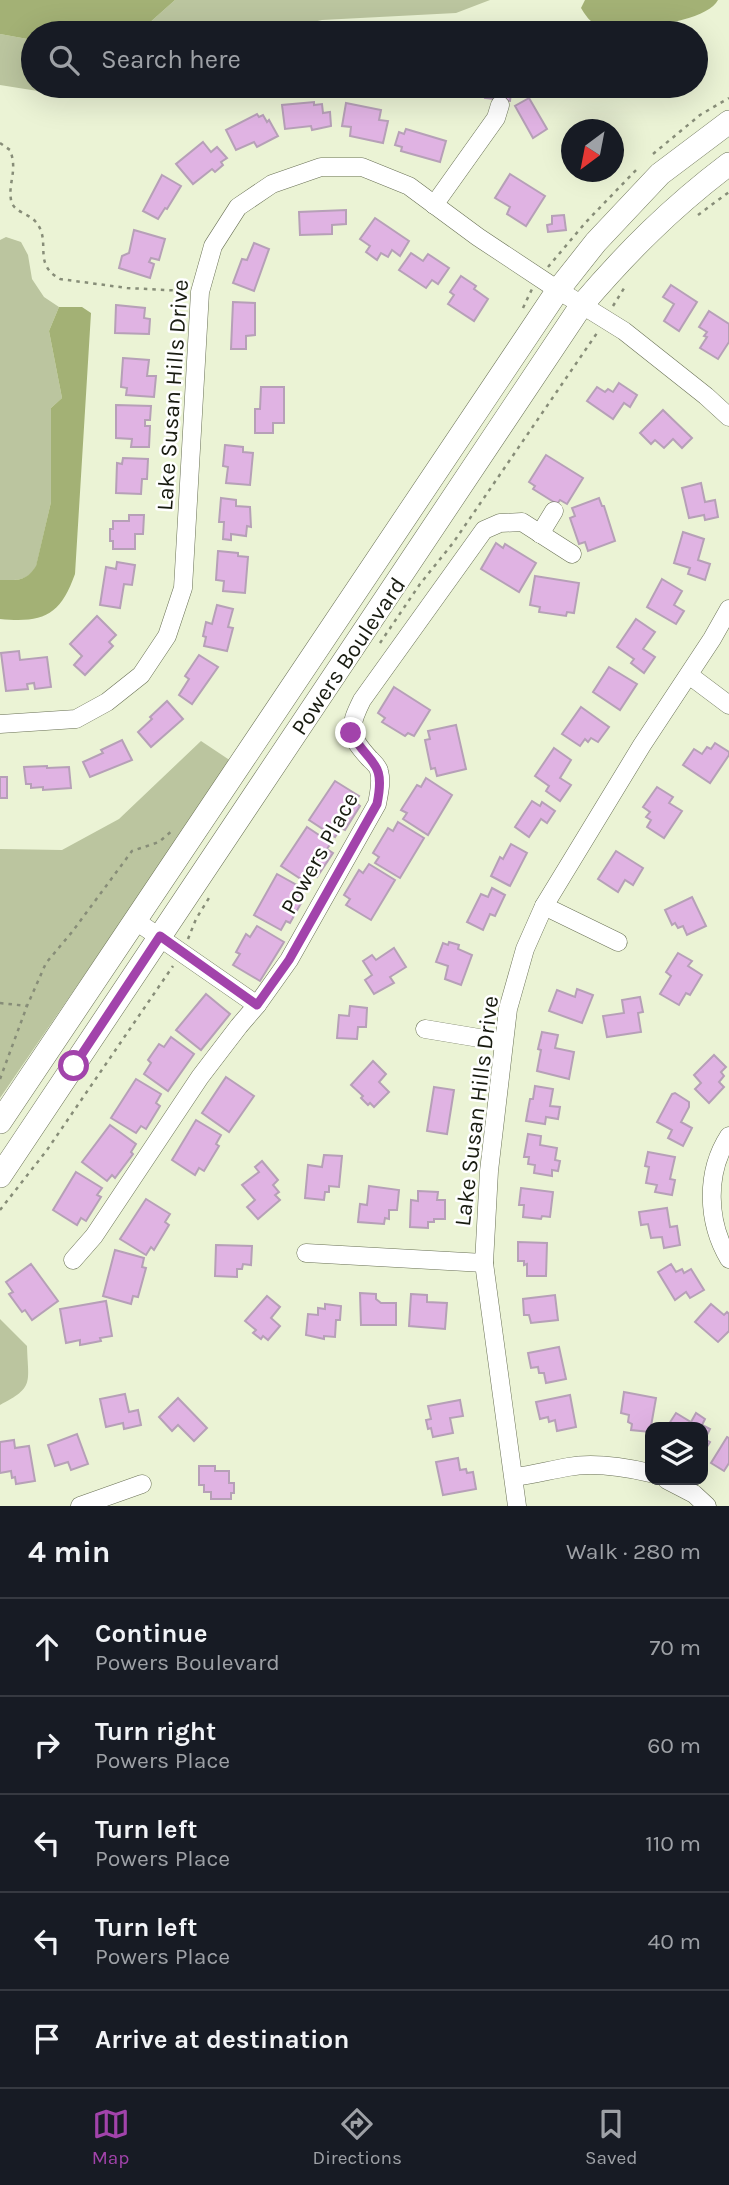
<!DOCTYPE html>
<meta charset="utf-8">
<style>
:root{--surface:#171b24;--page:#20242c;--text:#f1f3f6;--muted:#9ea1a6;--line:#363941;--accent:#a243ab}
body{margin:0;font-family:Karla,sans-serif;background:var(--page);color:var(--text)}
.controls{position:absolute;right:21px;bottom:21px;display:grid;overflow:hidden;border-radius:14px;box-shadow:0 7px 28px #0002}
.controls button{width:63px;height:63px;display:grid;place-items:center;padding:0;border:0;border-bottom:2px solid var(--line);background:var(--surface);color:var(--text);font:35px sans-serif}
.compass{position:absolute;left:561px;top:119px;width:63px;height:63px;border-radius:50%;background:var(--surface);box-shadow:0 7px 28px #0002;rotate:212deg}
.stop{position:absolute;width:21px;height:21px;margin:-16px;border:5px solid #a243ab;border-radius:50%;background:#fff}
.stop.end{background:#a243ab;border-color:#fff;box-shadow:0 2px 7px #0008}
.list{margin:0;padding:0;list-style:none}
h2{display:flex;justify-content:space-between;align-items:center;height:91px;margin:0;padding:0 28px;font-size:30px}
h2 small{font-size:23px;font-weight:400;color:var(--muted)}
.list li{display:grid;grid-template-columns:46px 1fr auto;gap:21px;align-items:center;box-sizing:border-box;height:98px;padding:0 28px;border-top:2px solid var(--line)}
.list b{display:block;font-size:26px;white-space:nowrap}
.list p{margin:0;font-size:23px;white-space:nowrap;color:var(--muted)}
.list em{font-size:23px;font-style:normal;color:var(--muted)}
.icon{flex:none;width:38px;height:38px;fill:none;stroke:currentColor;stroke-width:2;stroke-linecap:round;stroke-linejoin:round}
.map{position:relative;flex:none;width:729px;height:1506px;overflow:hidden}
.search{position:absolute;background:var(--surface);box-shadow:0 7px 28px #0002;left:21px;right:21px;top:21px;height:77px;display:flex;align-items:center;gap:18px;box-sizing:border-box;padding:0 24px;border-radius:38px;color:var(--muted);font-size:26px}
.sheet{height:581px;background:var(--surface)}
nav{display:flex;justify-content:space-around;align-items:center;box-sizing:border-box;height:98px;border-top:2px solid var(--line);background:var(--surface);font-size:19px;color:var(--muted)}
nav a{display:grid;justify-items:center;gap:4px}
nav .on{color:var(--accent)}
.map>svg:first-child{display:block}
.green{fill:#bbc59f}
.water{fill:#a3b175}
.building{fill:#e0b3e3;stroke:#b6a0b7;stroke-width:2}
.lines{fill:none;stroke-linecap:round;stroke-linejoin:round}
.minor-casing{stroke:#697055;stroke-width:19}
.major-casing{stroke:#697055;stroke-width:24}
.path{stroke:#878d78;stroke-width:2.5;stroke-dasharray:3.5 5;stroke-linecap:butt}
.minor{stroke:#fff;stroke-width:18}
.major{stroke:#fff;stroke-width:23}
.route{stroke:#a243ab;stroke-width:9}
.labels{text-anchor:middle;stroke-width:5;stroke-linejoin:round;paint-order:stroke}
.street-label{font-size:23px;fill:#181b10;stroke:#fff}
</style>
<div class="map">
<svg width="729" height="1506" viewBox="0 0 729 1506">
<rect width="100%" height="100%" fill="#ebf3d5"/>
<g class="green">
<path d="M175,0H490L456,13L322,20L264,33H138Z"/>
<path d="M0,34L33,40V86H124L107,94L69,96L0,85Z"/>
<path d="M6,237L21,242L28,255L32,279L44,297L59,307L49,331L62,398L51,408V502L36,567C26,582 17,580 0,580V240Z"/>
<path d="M201,741L231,761L0,1098V849L62,850L119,819Z"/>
<path d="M0,1319L27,1346C28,1383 35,1387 0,1405Z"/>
</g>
<g class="water">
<path d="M0,0H175L138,33H33V40L0,34Z"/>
<path d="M585,0H718C706,24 614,35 591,21C587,18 583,11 581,8Z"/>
<path d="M59,307H82L91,313L75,574C60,616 43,623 0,619V580C17,580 26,582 36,566L51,502V408L62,398L49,331Z"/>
</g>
<g class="building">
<path d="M466,86H512L510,101L485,98L486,90L466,88Z"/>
<path d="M529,98L547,129L533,138L515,106Z"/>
<path d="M314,102V105L322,104L323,113L330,112L331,126L312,130L311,126L285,129L282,105Z"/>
<path d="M346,103L381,110L379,120L388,121L383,143L350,136L351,127L342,126Z"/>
<path d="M257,114L259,117L263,115L267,122L269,120L278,136L257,147L254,142L236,150L226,130Z"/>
<path d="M406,129L446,141L440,162L401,151L402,147L395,145L399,132L404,134Z"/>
<path d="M203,142L211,152L217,147L227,158L221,162L223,165L215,172L212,169L193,184L176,164Z"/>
<path d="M510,174L545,196L526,226L507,214L510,207L495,198Z"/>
<path d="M162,175L181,186L167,209L165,208L158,219L143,211Z"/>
<path d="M346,210V224L332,225V234L300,235L299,212Z"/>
<path d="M564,215L566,230L548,232L547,225L552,224V216Z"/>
<path d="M375,218L409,241L400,256L392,250L388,257L381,253L377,260L366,252L370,246L360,239Z"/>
<path d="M134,230L165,239L159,260L151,258L149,262L154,264L150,278L119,268L122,256L129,253Z"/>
<path d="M254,243L269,249L254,291L233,283L242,259L247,260Z"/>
<path d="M411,253L423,261L428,254L449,268L438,284L432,280L426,288L399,270Z"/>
<path d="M461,276L476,286L474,289L488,299L474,321L448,304L454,295L450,292Z"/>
<path d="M671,285L697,302L679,331L664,321L674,304L663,297Z"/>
<path d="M233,302L255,303V335L246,336V349H231Z"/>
<path d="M116,305L145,308L144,318L150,319L149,334L115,333Z"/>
<path d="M709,311L729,324V342L718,359L700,348L707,337L704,336L707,332L699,327Z"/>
<path d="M123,358L149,360L147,376H156L154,397L126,395L127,388L121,387Z"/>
<path d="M619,383L637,395L630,407L624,403L613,419L587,401L597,387L605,392L608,389L613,392Z"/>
<path d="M261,387H284V423H273V433H255V409H260Z"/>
<path d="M116,405L151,406L150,420H145V426H150L149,447H131L132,439L116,438Z"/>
<path d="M663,410L692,438L682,448L673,439L664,448L655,440L651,444L640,433Z"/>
<path d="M225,445L243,447V452L253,453L250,485L226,483L228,467L223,466Z"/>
<path d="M546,455L583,478L567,504L560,500L557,504L533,489L535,486L529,482Z"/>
<path d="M123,458L148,459L147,479H142L141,494L116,493L117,463L122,464Z"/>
<path d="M701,483L705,502L715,500L718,517L705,520L704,515L689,518L682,488Z"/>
<path d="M221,498L236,500V506L250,507L251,527L247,526L246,536L231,534V540L223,539L224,522H219Z"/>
<path d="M599,498L602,506H604L615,541L588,551L585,542L579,544L570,518L575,516L572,508Z"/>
<path d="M129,515H144L143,534H135V549H113V541H110V529H113V521H129Z"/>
<path d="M683,532L704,539L698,560L710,564L705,580L688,574L690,568L674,563Z"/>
<path d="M496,543L503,548L505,544L536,563L519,592L481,569Z"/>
<path d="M218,551L238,553V556L248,557L245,593L223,591L224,581L216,580Z"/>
<path d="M117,562L135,565L132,585L124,584L120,608L100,605L106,567L116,569Z"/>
<path d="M535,576L579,583L574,613L567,612L566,616L539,612L540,607L530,605Z"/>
<path d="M662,579L682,591L674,605L684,611L676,624L647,607Z"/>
<path d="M217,605L233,609L228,627L233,628L227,651L204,646L206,637L203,636L206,622L212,624Z"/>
<path d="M97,616L116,635L109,642L113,646L85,675L74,665L82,656L70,644Z"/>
<path d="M636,619L655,632L643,649L655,657L644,673L631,663L634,659L617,647Z"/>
<path d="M19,651L20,660L47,657L51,687L35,689L34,683L27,684L28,689L6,691L1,653Z"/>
<path d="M199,655L218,667L192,704L179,695L189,679L185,676Z"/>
<path d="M609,667L637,684L620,710L593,692Z"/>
<path d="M394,687L430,710L414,736L408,733L405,736L382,722L385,718L378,713Z"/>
<path d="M167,701L183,719L151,747L138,732L152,719L150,717Z"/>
<path d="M581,707L609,727L598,742L591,738L588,742L585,739L580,746L562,734Z"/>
<path d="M456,725L466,769L437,776L435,768L431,769L425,740L430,739L428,731Z"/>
<path d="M122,740L132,760L90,777L83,762L103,753L101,750Z"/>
<path d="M715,743L729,752V755L710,783L683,765L694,749L702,754L707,747L711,749Z"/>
<path d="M554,748L571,760L560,778L571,785L560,801L546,791L549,786L535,776Z"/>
<path d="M47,766V768L69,767L71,788L43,790V787L31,788V784H26L24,767Z"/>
<rect x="0" y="777" width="7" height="21"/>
<path d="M426,778L452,795L428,835L403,819L407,813L401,810L417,785L421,787Z"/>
<path d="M335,781L359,796L355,802L360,806L345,830L341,828L335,837L309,820Z"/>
<path d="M657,787L673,797L669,803L682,811L664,838L647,827L651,820L646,817L650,812L643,807Z"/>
<path d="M532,801L540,806L542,802L555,811L547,823L541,819L529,837L515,827Z"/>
<path d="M398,822L424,838L400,878L375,863L379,857L373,853L388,828L393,831Z"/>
<path d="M307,827L331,843L327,849L333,853L317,877L313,874L307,883L281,866Z"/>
<path d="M511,844L527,853L510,886L491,876L500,857L503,859Z"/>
<path d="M616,851L643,868L633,885L625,880L618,892L598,879Z"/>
<path d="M369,864L395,880L371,920L346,905L350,899L344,895L359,870L363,873Z"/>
<path d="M277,874L302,888L298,895L304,898L290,923L286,921L281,930L254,915Z"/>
<path d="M492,888L505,895L495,916L490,914L483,930L467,922L481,894L488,897Z"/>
<path d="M692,897L706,926L687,935L683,926L678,928L675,923L672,925L665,910Z"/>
<path d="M257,926L284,942L260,981L233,965L240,954L236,952L246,934L250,937Z"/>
<path d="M449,942L459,945L458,949L472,955L461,985L445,979L448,966L436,962L443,943L448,945Z"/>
<path d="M394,948L406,967L390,977L394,983L374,994L365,980L372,975L363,961L372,955L376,960Z"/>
<path d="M678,953L692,961L688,966L702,975L690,995L686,993L679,1005L660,994L671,976L666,972Z"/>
<path d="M577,989L593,995L582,1023L549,1011L557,990L575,997Z"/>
<path d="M206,994L230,1014L201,1050L176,1030Z"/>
<path d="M640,997L643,1012L638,1013L641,1032L607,1037L603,1016L624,1013L622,1000Z"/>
<path d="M350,1006L367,1008L366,1027H358L357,1039L337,1038L339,1015L349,1016Z"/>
<path d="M542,1032L558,1035L555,1048L574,1052L569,1079L537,1071L541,1050L538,1049Z"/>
<path d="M171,1037L194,1054L168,1091L144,1074L151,1063L148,1060L159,1044L164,1047Z"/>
<path d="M714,1055L726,1067L721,1072L724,1076L719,1082L724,1087L709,1103L695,1089L701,1083L694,1075Z"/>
<path d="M373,1061L386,1074L379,1082L389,1092L374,1107L370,1103L368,1105L361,1098L363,1096L351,1085Z"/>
<path d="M226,1077L254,1096L229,1132L202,1113Z"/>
<path d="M136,1079L161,1094L156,1103L160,1106L146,1129L141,1126L136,1133L111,1118Z"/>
<path d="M535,1086L553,1089L550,1106L560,1107L558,1119L546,1117L545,1124L526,1121L530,1099H533Z"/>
<path d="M434,1087L454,1090L447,1134L427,1131Z"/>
<path d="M675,1093L689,1102V1107L681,1122L692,1128L683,1146L668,1138L672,1130L657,1122L672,1094Z"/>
<path d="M196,1120L221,1135L216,1144L219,1146L204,1171L199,1168L195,1175L172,1160Z"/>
<path d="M110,1125L136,1144L131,1152L133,1154L115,1178L112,1175L107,1181L82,1162Z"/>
<path d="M528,1134L541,1136L540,1145L557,1148L555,1160L560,1161L558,1171L552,1170V1176L534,1173L535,1165L528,1164L529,1157H524Z"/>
<path d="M648,1152L675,1157L670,1179L675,1180L672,1195L655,1192L657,1185L646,1183L649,1167L645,1166Z"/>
<path d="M324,1155L342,1156L339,1187L329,1186V1192H325L324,1200L305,1198L308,1165L322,1167Z"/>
<path d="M262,1161L278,1180L273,1185L279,1192L275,1195L280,1200L258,1219L247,1207L255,1200L242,1185L259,1172L255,1167Z"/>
<path d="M76,1172L102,1188L97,1195L101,1197L86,1221L81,1218L77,1225L53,1210Z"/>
<path d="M369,1186L399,1190L397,1210H389V1219L385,1218L384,1224L358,1222L360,1204L367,1205Z"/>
<path d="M521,1188L553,1192L550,1217L542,1216L541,1219L523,1217L524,1205H519Z"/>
<path d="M418,1191L438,1192L437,1200H445V1219H434V1222H428V1228L410,1227L411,1200L418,1201Z"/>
<path d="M146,1199L170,1214L165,1222L169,1225L154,1250L151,1247L146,1255L120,1239Z"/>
<path d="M667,1208L670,1227L677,1226L680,1245L664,1248L662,1237L651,1238L648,1224L641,1225L639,1212Z"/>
<path d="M518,1242L547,1243L546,1276H527V1264L524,1265V1261H518Z"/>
<path d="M216,1245L252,1246L251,1265L243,1264L242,1269H237V1277L215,1276Z"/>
<path d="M115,1250L144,1258L142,1267L146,1268L138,1297L133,1296L131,1304L103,1296Z"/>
<path d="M31,1264L58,1301L32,1320L25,1310L22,1312L9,1294L13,1292L6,1282Z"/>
<path d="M671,1264L676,1272L682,1269L684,1273L691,1269L704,1290L690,1298L686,1292L675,1300L658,1272Z"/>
<path d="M360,1293L376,1294V1299L381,1303H396V1325H361Z"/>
<path d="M411,1294L427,1295V1302L447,1303L445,1329L409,1326Z"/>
<path d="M555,1295L558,1320L531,1323L529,1315H524L523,1299Z"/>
<path d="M267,1296L280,1307L271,1318L280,1326L268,1340L263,1336L261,1339L253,1333L256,1330L245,1321Z"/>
<path d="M106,1301L112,1336L100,1338L101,1341L80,1345V1340L66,1343L60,1309Z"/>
<path d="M325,1304L341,1306L340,1320H336L335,1337L324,1336V1339L306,1335L308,1314L318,1315V1308L325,1309Z"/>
<path d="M711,1304L724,1315L727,1312L729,1314V1331L718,1342L695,1322Z"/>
<path d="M559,1347L566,1379L546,1383L544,1373H539L538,1367L531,1368L528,1353Z"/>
<path d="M624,1392L656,1398L650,1432L631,1430L632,1424L628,1422L629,1415L621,1413Z"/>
<path d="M125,1394L129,1412L138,1410L141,1425L124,1429L123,1423L106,1427L100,1399Z"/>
<path d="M570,1395L576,1427L557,1431L555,1420L549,1422L548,1417L540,1419L536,1402Z"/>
<path d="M178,1398L207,1428L194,1441L178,1425L172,1431L159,1417Z"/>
<path d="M460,1400L463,1416L450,1418L453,1433L433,1437L431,1428L428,1429L426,1420L431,1419L428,1406Z"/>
<path d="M676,1413L691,1422L696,1413L705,1419L702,1425L710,1429L705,1439L710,1442L703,1453V1427H667Z"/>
<path d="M77,1434L88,1464L71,1470L68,1462L55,1466L48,1445Z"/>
<path d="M727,1437L729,1438V1463L724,1471L711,1463Z"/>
<path d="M14,1440L15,1448L29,1446L35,1481L16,1484L15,1477L12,1478L11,1471L0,1473V1442Z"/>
<path d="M458,1458L460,1470L466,1469L467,1473L473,1472L476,1489L443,1495L436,1462Z"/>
<path d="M199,1466H215V1471H229V1483H234V1493H231V1499H211V1492H204V1485H199Z"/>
</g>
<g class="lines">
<g class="minor-casing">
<g id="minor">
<path d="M434,205L496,118L500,105"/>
<path d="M540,534L554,511"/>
<path d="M689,675L729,705"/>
<path d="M0,724L76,719L107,702L141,675L167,636L183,588L200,292L213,246L238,207L272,184L321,167H362L409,186L478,237L558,290L624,331L706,396L729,417"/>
<path d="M544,906L618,942"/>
<path d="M136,921L257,1005"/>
<path d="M425,1029L503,1042"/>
<path d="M729,1136C705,1173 707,1222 729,1259"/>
<path d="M306,1253L484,1263"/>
<path d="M73,1260L94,1236L200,1077L239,1026L257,1005L289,960L377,804C379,793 382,782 379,771C378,766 373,762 369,758C348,735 348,728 362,700L484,530L500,523L522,522L572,554"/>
<path d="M514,1477C532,1475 550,1470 568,1467C595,1462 624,1467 650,1473"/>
<path d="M667,1480L694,1494L707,1506"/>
<path d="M80,1506L142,1484"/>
<path d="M517,1506L484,1263L489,1171L508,1009L525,949L544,906L642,745L712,639L729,609"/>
</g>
</g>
<g class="major-casing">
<g id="major">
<path d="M0,1122L558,290L596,242L660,174L729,122"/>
<path d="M0,1176L581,306C627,252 672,207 729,164"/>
</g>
</g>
<g class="path">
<path d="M0,143L10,150C18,171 8,182 11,200C13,212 28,213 35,221C53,241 31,263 60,279L127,288L186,291"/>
<path d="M653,154L700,115L729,98"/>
<path d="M698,215L729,192"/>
<path d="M548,267L586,222L638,168"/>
<path d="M613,306L626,285"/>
<path d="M523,308L532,289"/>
<path d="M380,643L420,584L453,543L597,333"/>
<path d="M188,939L196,919L209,898"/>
<path d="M0,1003L27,1006"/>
<path d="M0,1079L27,1006L46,963L72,932L132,851L159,842L173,830"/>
<path d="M0,1210L47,1150L173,966"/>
</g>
<use href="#minor" class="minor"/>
<use href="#major" class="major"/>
</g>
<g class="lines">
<path class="route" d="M74,1066L160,936L257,1005L289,960L377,804C386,760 370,766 351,733"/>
</g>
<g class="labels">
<g class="street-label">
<text transform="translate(172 395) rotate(-86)" y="8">Lake Susan Hills Drive</text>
<text transform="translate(348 656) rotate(-56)" y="8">Powers Boulevard</text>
<text transform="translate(319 853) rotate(-61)" y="8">Powers Place</text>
<text transform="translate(476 1111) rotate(-83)" y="8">Lake Susan Hills Drive</text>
</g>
</g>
</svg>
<div class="controls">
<button><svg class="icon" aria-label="layers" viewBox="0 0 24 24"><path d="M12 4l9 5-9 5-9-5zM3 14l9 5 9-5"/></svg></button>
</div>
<svg class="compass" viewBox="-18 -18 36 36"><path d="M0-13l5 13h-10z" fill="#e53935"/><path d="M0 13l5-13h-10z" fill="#9ea1a6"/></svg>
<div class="stop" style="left:74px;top:1066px"></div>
<div class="stop end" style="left:351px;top:733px"></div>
<div class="search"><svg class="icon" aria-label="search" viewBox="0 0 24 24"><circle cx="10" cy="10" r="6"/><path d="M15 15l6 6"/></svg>Search here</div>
</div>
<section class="sheet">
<h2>4 min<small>Walk · 280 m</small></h2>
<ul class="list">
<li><svg class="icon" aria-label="ahead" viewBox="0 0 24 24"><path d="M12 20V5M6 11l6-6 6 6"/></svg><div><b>Continue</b><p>Powers Boulevard</p></div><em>70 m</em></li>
<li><svg class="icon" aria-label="right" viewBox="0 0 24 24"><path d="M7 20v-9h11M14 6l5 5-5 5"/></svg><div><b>Turn right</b><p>Powers Place</p></div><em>60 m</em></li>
<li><svg class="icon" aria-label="left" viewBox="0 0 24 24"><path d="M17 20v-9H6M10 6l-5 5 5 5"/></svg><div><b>Turn left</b><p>Powers Place</p></div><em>110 m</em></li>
<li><svg class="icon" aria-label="left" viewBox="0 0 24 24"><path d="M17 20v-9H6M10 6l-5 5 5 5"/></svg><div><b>Turn left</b><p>Powers Place</p></div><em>40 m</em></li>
<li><svg class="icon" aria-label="arrive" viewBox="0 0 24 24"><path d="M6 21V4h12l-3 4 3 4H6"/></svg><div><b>Arrive at destination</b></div></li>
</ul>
</section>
<nav>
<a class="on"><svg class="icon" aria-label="map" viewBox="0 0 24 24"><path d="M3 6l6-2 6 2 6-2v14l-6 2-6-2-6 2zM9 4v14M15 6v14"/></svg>Map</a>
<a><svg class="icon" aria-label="directions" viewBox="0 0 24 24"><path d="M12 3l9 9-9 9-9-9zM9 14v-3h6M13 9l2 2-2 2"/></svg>Directions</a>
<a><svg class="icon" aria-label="saved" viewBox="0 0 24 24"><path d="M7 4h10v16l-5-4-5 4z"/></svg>Saved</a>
</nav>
